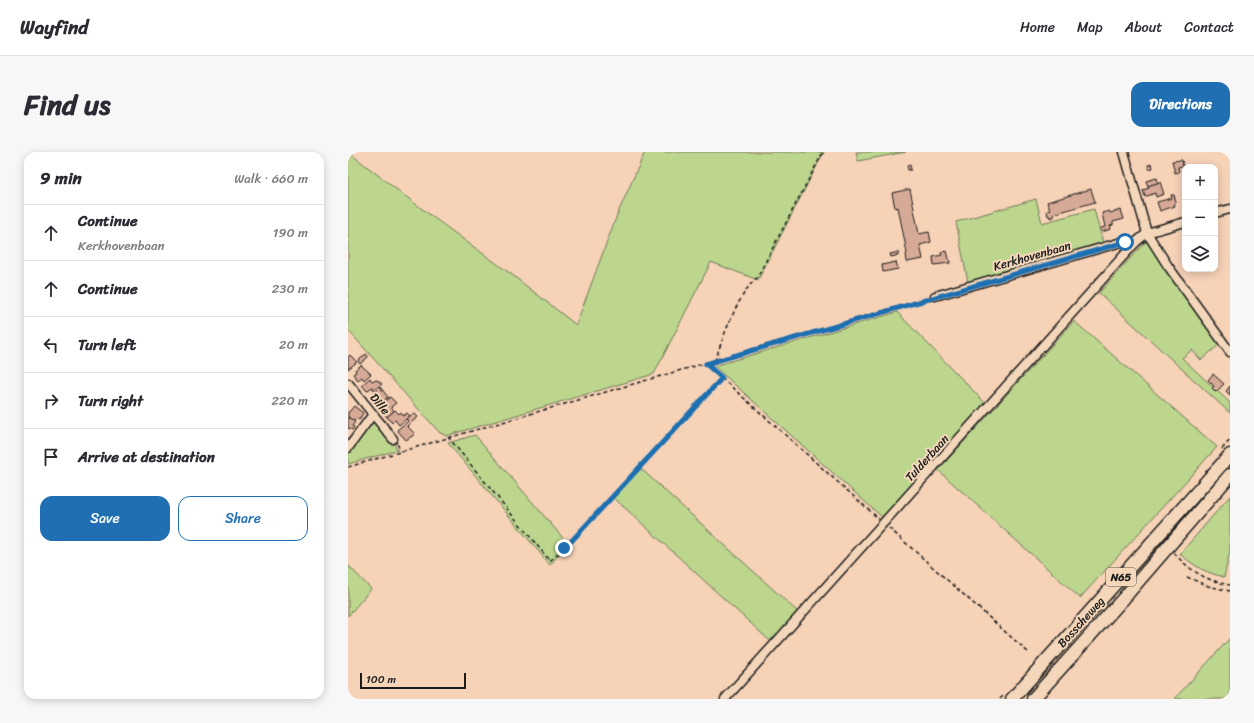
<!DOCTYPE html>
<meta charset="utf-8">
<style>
:root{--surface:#fff;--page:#f7f7f7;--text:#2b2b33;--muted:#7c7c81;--line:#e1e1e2;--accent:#1f6fb2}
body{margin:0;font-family:Sriracha,sans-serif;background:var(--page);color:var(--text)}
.controls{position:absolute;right:12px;top:12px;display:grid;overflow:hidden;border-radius:8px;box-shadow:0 2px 10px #0003}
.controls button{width:36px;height:36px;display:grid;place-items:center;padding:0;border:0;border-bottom:1px solid var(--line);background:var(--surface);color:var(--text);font:20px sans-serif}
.scale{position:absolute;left:12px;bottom:10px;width:106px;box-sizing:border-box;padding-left:4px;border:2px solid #1c1c1c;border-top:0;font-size:11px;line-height:14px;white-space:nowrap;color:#1c1c1c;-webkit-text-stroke:3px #f4d7ba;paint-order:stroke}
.stop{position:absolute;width:12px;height:12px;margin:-9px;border:3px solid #1f6fb2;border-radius:50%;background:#fff}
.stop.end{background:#1f6fb2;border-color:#fff;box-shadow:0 1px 4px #0008}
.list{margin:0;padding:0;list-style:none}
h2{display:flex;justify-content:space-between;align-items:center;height:52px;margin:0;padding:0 16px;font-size:17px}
h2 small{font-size:13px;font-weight:400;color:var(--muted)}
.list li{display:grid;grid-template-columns:26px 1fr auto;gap:12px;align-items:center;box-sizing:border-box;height:56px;padding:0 16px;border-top:1px solid var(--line)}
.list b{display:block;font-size:15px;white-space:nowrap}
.list p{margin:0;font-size:13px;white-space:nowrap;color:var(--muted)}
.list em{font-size:13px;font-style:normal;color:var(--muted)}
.actions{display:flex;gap:8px;padding:12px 16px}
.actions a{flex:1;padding:9px 0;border:1px solid var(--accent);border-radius:12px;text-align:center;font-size:14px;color:var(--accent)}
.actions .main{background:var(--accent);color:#fff}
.icon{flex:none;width:22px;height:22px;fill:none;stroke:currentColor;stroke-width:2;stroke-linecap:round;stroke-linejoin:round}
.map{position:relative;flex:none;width:882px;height:547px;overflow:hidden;border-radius:12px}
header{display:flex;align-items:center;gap:24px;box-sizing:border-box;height:56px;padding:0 20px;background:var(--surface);border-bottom:1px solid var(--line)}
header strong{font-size:19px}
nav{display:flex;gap:22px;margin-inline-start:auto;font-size:14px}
.intro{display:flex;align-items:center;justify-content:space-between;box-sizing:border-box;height:96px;padding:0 24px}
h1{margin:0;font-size:28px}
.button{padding:10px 18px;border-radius:12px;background:var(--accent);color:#fff;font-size:14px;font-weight:700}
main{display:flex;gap:24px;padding:0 24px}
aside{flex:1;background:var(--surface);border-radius:12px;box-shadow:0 2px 10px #0003}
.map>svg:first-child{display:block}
.green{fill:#bcd68e;stroke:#6c7955}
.building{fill:#d7aa97;stroke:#1c1c1c}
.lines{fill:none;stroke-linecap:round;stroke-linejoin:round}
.minor-casing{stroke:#1c1c1c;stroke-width:11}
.primary-casing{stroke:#1c1c1c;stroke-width:15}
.path{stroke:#1c1c1c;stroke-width:1.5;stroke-dasharray:4 3;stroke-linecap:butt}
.minor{stroke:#f4d7ba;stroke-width:8}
.primary{stroke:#f4d7ba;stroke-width:12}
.route{stroke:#1f6fb2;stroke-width:5}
.labels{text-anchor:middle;stroke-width:4;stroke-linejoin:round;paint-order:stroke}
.shield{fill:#f4d7ba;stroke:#5d544b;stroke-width:1}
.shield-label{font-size:11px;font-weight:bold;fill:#1c1c1c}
.street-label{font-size:12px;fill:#1c1c1c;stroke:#f4d7ba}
</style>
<header>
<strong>Wayfind</strong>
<nav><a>Home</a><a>Map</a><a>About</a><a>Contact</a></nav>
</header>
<div class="intro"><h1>Find us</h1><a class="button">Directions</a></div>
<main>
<aside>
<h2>9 min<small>Walk · 660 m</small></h2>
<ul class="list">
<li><svg class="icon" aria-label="ahead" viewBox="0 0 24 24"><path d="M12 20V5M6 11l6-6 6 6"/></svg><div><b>Continue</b><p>Kerkhovenbaan</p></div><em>190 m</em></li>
<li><svg class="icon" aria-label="ahead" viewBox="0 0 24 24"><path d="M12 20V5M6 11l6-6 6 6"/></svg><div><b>Continue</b></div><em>230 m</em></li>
<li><svg class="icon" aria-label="left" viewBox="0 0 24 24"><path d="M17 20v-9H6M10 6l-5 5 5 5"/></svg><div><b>Turn left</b></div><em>20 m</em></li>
<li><svg class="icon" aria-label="right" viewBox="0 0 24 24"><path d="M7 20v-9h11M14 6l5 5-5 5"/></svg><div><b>Turn right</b></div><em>220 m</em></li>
<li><svg class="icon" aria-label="arrive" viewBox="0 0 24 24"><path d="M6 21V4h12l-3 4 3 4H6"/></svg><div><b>Arrive at destination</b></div></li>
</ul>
<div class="actions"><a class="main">Save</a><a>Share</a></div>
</aside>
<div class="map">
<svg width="882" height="547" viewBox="0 0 882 547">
<rect width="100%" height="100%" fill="#f6d2b7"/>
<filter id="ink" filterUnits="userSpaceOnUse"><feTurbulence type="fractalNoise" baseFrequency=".025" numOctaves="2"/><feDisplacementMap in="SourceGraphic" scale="8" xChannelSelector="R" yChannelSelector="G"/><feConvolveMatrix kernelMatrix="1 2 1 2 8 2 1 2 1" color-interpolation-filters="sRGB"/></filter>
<g filter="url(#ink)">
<g class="green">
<path d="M0,0L82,63L163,122L228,173L269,63L297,0H476L410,128L363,110L306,222L98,284L91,280L0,178Z"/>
<path d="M508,0H558L510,9Z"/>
<path d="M688,47L694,71L746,57L755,91L620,130L608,70Z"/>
<path d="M800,90L872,192L853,208L844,198L834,206L882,251V261L751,141L796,91Z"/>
<path d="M549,160L638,252L535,366L366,214Z"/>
<path d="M726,169L869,295L732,446L590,318Z"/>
<path d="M25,270H28L50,298L0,312V300Z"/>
<path d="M127,283L220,392L202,413L100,291Z"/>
<path d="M291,315L450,460L423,490L264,344Z"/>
<path d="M882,344V399L876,425C856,420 848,415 832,402Z"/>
<path d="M0,413L23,437L0,464Z"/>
<path d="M882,486V547H827L831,542Z"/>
</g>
<g class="building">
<path d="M834,8L835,14L830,15L831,20L827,21L824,9Z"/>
<path d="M804,12L805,16L801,17L800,13Z"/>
<path d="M559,13H562L563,18H560Z"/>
<path d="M809,26L810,31L800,34L798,29Z"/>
<path d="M812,30L816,42L808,45L807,41L797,45L795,38L801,36L800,34Z"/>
<path d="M562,37L571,82L581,80L583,90L572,93L575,107L559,110L558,102L559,101L550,55L547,56L544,41Z"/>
<path d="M743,37L747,50L705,62L706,65L702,66V64H700L699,59L702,58L699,50Z"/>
<path d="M823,43H826L828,50L826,51L827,54L812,59L809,50L824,46Z"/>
<path d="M773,58L776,67L765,70V73L762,74L763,77L754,80L752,76L757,75L754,61L761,59L762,61Z"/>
<path d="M599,99L602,111L586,113L585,105L594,103L593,100Z"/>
<path d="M551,100V103L543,105L542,102Z"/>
<path d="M548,110L550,117L535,120L534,113Z"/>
<path d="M18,202L20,205L12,212L10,209Z"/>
<path d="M2,203L9,210L0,217V205Z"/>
<path d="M13,213L23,222L16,228L14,225L10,228L5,222L8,220L7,218Z"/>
<path d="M865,222L876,232L868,240L864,236L866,234L860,228Z"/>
<path d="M22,226L24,229L29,228L34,232L26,238L24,235L19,239L14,233Z"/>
<path d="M882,234V243L878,239Z"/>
<path d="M32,235L40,245L33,251L31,248L28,250L23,244Z"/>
<path d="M42,245L48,251L43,255L46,259L39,265L34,259L40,254L36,250Z"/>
<path d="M6,254L15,261L11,268L8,266L6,269L0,265V260H1Z"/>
<path d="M47,258L51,262L53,260L55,264L59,261L62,264L51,273L47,268L44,271L39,265Z"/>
<path d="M66,261L70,265L59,274L67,282L58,288L49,278L60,269L58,267Z"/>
<path d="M0,265L7,270L4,274L6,275L4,278L1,276L0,277Z"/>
</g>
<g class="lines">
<g class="minor-casing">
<g id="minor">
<path d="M776,0L799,81L820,114L882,200"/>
<path d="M867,61L882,57"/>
<path d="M587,144L777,89L787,91"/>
<path d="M0,231L45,287"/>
<path d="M0,296L25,262"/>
<path d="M377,547L787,91L799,81L837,70"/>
</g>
</g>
<g class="primary-casing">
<g id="primary">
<path d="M664,547L882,303"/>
<path d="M685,547L774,448L882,323"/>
</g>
</g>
<g class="path">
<path d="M367,209C374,187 391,140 409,126L475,0"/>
<path d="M358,212L531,367"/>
<path d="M100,285L202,409L216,396H217L374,226"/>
<path d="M49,292L53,299"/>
<path d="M874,297L882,288"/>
<path d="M0,315L581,146"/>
<path d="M541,376L681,501"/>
<path d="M826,401C842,419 859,429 882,433"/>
<path d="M839,425L860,434L882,439"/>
<path d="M652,547L655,544"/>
</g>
<use href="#minor" class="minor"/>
<use href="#primary" class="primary"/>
</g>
</g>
<g class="lines" filter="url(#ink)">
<path class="route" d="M216,396H217L374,226L358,212L777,90"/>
</g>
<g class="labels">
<rect class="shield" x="758" y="416" width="30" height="18" rx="3"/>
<g class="shield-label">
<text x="773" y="429">N65</text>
</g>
<g class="street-label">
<text transform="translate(684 104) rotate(-16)" y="4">Kerkhovenbaan</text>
<text transform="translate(32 252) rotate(51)" y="4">Dille</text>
<text transform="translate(579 306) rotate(-48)" y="4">Tulderbaan</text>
<text transform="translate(733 470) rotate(-48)" y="4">Bosscheweg</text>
</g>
</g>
</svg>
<div class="controls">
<button>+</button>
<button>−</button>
<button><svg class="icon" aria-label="layers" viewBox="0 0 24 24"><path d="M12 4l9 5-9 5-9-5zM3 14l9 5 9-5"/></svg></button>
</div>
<div class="scale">100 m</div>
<div class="stop" style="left:777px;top:90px"></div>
<div class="stop end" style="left:216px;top:396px"></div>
</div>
</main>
